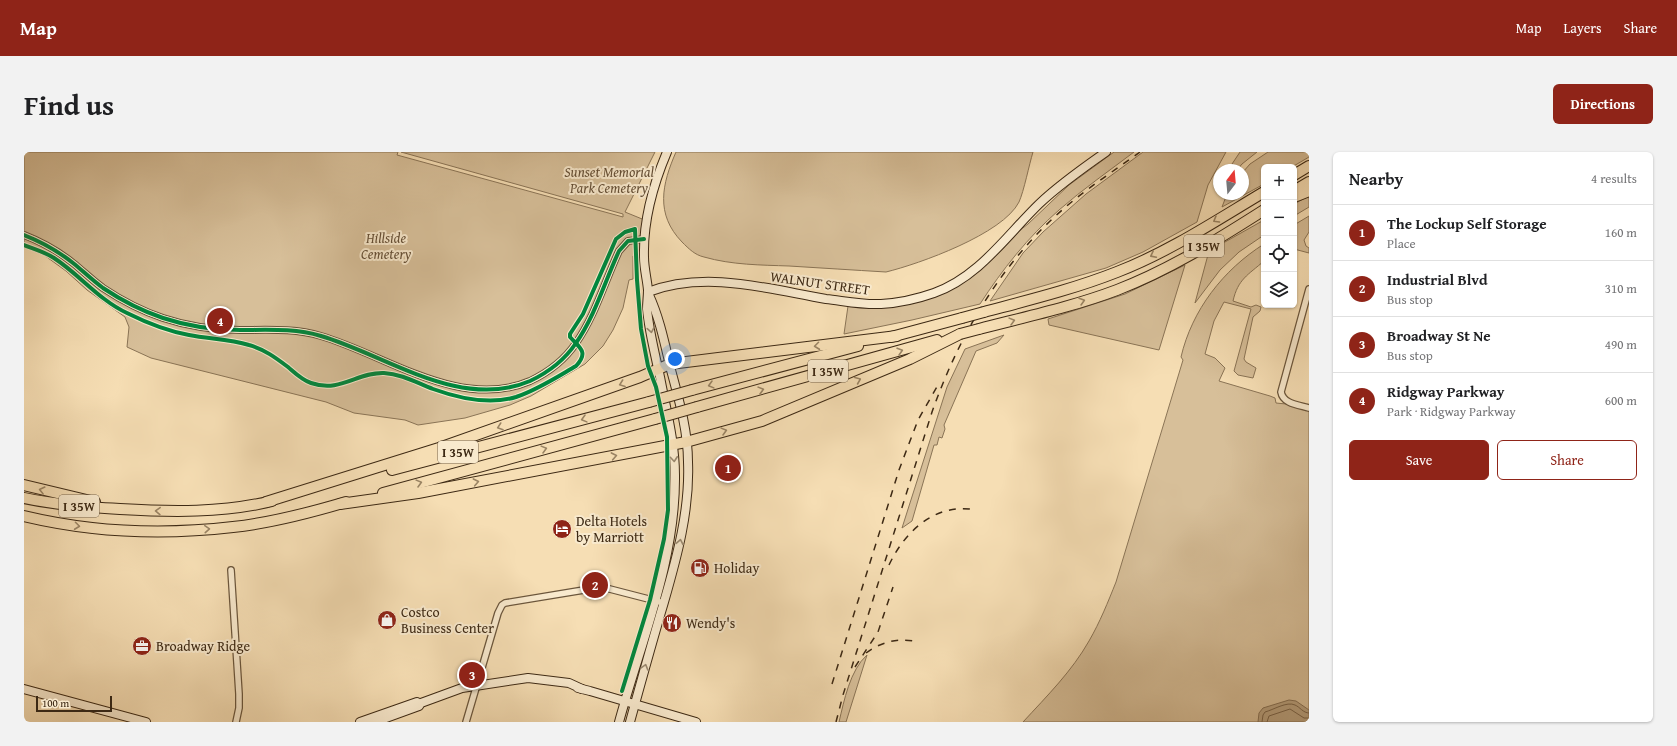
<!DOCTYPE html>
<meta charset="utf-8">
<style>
:root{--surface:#fff;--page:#f2f2f2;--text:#202124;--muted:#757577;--line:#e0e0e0;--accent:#8f2418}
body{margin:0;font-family:"Gentium Book Plus",serif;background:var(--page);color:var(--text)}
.controls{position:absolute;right:12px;top:12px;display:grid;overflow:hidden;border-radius:6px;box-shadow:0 1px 3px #0004}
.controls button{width:36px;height:36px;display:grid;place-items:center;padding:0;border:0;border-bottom:1px solid var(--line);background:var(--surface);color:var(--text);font:20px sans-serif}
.compass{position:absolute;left:1189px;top:12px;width:36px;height:36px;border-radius:50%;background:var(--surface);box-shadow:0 1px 3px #0004;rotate:16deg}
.scale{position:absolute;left:12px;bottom:10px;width:76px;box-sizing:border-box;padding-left:4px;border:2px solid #3d2914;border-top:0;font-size:11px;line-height:14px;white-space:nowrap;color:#3d2914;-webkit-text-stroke:3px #f9eace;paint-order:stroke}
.you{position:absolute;left:651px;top:207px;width:14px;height:14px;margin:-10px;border:3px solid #fff;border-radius:50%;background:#1a73e8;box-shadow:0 0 0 6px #1a73e833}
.badge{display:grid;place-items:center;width:26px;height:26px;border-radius:50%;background:var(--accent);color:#fff;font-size:13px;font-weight:700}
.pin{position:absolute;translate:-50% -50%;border:2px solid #fff;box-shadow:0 1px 4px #0006}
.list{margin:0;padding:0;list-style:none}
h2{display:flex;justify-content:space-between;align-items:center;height:52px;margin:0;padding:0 16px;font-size:17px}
h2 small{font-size:13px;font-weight:400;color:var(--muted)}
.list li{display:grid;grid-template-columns:26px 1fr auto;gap:12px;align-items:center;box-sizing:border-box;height:56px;padding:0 16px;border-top:1px solid var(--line)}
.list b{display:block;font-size:15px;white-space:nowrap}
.list p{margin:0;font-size:13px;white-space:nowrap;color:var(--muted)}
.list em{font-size:13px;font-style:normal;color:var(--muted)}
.actions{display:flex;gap:8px;padding:12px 16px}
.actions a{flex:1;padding:9px 0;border:1px solid var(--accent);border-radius:6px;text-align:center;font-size:14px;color:var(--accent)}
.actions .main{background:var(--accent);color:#fff}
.icon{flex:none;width:22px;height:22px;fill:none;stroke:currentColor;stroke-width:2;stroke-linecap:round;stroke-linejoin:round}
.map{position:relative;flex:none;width:1285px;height:570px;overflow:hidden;border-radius:6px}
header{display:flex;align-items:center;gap:24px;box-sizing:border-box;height:56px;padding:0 20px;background:var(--accent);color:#fff}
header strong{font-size:19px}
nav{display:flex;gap:22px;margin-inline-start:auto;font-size:14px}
.intro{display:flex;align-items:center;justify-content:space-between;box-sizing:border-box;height:96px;padding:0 24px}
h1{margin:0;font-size:28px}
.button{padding:10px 18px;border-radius:6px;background:var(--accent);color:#fff;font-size:14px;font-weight:700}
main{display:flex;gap:24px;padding:0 24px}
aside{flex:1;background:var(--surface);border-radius:6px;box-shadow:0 1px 3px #0004}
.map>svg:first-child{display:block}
.green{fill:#d7bf99;stroke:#8a7456}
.water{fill:#b7a07e;stroke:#867054}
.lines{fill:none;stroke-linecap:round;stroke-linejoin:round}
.shore{stroke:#7a6449;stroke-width:1}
.street-casing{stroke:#6b563c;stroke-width:8}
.secondary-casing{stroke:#3d2914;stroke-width:10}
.highway-casing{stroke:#3d2914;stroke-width:12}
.street{stroke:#f9eace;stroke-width:5.5}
.secondary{stroke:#f9eace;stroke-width:8}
.highway{stroke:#f6deb4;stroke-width:10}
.rail{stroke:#3d2914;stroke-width:1.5;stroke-dasharray:7 7;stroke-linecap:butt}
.highway-bridge-casing{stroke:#3d2914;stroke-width:12;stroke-linecap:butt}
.highway-bridge{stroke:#f6deb4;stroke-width:10}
.cycleway-casing{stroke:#f9eace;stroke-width:6}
.cycleway{stroke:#00873e;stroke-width:4}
.oneway{stroke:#9a8464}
.oneway2{stroke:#9b8a71}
.labels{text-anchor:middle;stroke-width:4;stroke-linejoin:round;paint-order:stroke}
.shield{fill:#f9eace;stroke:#75634c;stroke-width:1}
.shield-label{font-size:13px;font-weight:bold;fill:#3d2914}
.park-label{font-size:14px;font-style:italic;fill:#644e35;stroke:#f9eace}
.street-label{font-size:14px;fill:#3d2914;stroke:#f9eace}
.poi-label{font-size:14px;fill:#3d2914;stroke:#f9eace;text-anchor:start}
</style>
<header>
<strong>Map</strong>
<nav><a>Map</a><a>Layers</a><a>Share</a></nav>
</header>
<div class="intro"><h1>Find us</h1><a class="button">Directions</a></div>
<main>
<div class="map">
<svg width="1285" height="570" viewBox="0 0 1285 570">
<rect width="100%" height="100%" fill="#f6deb4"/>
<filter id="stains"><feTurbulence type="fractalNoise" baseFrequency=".005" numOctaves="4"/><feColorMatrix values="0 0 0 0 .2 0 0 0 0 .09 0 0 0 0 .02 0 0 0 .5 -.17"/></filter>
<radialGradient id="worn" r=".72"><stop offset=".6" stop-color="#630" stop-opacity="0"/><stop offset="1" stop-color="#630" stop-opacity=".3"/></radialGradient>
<g class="green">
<path d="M0,0H374L373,3L599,65V62L377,0H631L601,60L623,69L620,106L609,104V127L605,128L599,156L589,178L579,194L561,212L507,244L486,253L441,266L394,273L381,268L330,261L302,250L127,206L103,195L105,175L101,165L63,138L42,119L20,103L0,95Z"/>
<path d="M652,0H1009C1005,13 1000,39 995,50C979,82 895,112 862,120C829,118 797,116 765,114C737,113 708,113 680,105C671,103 665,97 658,90C631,62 638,32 652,0Z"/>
<path d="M1090,0H1110C1085,19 1059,37 1035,58C1004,85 978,118 956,152L888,168L820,182L824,154L911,144L1004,72L1045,33Z"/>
<path d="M1119,0H1202L1184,33L1173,70L1119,100L1082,116L966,149L999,101L1019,80L1062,42Z"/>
<path d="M1216,0H1233L1218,12L1213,18H1204Z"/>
<path d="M1244,0H1285V5L1268,15H1240V32L1198,55L1203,42H1219V20L1226,12Z"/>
<path d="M1285,44V55L1270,64V52Z"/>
<path d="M1285,64V80L1280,88L1282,94L1285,96V101L1270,97V73Z"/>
<path d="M1240,68V83L1215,100L1196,118L1171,151L1185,99Z"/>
<path d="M1240,92V109C1224,123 1214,127 1209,149L1227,155L1232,153L1237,155L1236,159L1229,165L1220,207L1222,210L1232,216L1229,226L1214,223L1210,219L1227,157L1200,150L1190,169L1181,202L1191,206L1201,216L1195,229L1246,244L1251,246L1252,251L1262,252L1285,259V570H999C1023,544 1048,519 1065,489C1076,470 1084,450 1092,430L1159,208L1157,205C1168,158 1199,118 1240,92Z"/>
<path d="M1161,113L1135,198L1025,173L1024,167L1101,142Z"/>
<path d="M980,183L973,191L952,199L920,273L921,277L918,286L915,285L913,293H910L888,369L878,376L923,235L941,197Z"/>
<path d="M843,503L822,570H815C820,549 826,518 843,503Z"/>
</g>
<path class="water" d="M1265,548L1272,549L1285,558V570H1234L1235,561L1239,556Z"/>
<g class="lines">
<g class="shore">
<path d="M1238,570L1239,563L1241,560C1249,558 1263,549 1271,553C1276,555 1279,561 1285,561"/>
<path d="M1243,570L1245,564L1266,557L1280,566H1285"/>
</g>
<g class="street-casing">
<g id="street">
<path d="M0,83C18,90 34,99 49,111C59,119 68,128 79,136C97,148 118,159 139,166C163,174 190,178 216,178C243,178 270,176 297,184C362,203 436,259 506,229C525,220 540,209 552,191C571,164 581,129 595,99L604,89L620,87"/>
<path d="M1285,137L1257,240C1259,252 1275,253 1285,256"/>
<path d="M207,418L215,542V556L212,570"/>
<path d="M442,570L474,461L478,453L481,451L578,435L640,451"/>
</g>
</g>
<g class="secondary-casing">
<g id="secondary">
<path d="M624,140C682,118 744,137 802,147C820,149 838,153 857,152C875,151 893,147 910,141C955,125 982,84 1015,52C1035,33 1059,16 1082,0"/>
<path d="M554,536L566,539L672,570"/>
<path d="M0,537L122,570"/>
<path d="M336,570L393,550"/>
<path d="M351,570L395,554L397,551L438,536L504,526L545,531L558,537"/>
<path d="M595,570C617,489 652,409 651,323C651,290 642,257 636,225C631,202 625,179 623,157C623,151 624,144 624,138C623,127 620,116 620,105C619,69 629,33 643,0"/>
<path d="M606,570C617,530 628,490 640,450C653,405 666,358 664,310C664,279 655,248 647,218C641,193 636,167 625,143"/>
</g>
</g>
<g class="highway-casing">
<g id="highway">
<path d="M1270,23L1285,14"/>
<path d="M1270,39L1285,30"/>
<path d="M1270,45L1285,39"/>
<path d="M960,160C1005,148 1050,137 1093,120C1145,100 1193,68 1240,40"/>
<path d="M955,177C1001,165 1048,155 1093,138C1145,118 1193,88 1240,58"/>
<path d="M867,185L938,166"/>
<path d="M668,238L834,194"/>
<path d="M673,255L913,188"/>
<path d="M368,318L625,250"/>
<path d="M0,333L71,350"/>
<path d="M359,341L631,267"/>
<path d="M0,346C32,353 64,355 96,357C147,360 199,361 248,349"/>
<path d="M242,350L415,296L616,225L646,212L873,184"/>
<path d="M316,352L394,341L662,290L738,269L886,207L936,182"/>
<path d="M0,364C67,380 140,383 209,375C247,371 285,361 322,350"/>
</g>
</g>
<use href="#street" class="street"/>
<use href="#secondary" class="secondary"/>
<use href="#highway" class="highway"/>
<g class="rail">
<path d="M865,413C881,379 912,350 952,358"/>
<path d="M842,501C855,491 872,486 889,489"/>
<path d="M831,515L854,480L869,435"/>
<path d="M808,532L875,318L894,268L914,233"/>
<path d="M812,570L819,543L908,260C937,178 982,103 1050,48C1071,31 1094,16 1116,0"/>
</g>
<g class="highway-bridge-casing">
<g id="highway-bridge">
<path d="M938,166L960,160"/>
<path d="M936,182L955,177"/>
<path d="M625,250L668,238"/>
<path d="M631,267L673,255"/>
</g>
</g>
<use href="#highway-bridge" class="highway-bridge"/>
<g class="cycleway-casing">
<g id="cycleway">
<path d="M0,83C18,90 34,99 49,111C59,119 68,128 79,136C97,148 118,159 139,166C163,174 190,178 216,178C243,178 270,176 297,184C362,203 436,259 506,229C525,220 540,209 552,191C571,164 581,129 595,99L604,89L620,87"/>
<path d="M0,93C10,97 21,100 30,106C56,123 75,148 103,161C123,171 143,179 165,183C185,187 205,187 225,193C240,197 252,206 264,215C271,221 278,228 287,231C317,241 333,220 360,221C378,222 393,231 409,237C434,246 466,253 492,245C513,238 533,225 552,214C565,200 556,196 546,185V182L559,162L592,87L601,80L611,77L613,128L617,177L624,214L632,235L643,285L644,358L640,387L626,448L598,539"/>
</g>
</g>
<use href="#cycleway" class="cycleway"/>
</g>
<defs><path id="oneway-chevron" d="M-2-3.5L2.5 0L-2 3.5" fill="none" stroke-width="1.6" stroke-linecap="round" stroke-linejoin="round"/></defs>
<g class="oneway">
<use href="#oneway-chevron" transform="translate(1192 68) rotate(150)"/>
<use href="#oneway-chevron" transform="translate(1129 103) rotate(153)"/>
<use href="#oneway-chevron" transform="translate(1058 149) rotate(-16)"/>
<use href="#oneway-chevron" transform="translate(988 169) rotate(-15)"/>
<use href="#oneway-chevron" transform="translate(793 194) rotate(173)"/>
<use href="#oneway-chevron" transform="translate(876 199) rotate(-16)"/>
<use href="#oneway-chevron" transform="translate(834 228) rotate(-23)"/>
<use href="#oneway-chevron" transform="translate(598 232) rotate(160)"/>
<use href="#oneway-chevron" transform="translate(687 233) rotate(165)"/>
<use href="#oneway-chevron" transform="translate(737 238) rotate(-15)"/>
<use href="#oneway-chevron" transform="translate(560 267) rotate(165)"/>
<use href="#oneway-chevron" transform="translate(476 275) rotate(161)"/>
<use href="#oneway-chevron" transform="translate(700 279) rotate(-15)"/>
<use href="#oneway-chevron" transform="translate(520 297) rotate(-15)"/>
<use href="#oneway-chevron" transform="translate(590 304) rotate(-11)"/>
<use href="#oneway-chevron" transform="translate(452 330) rotate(-11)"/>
<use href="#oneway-chevron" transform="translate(395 331) rotate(-15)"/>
<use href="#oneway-chevron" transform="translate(18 338) rotate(-166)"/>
<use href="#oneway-chevron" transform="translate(134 359) rotate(-178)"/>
<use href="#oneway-chevron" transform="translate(53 374) rotate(7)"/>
<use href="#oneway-chevron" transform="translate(183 377) rotate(-4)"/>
</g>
<g class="oneway2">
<use href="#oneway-chevron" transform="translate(627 178) rotate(80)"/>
<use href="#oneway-chevron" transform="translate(650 307) rotate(85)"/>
<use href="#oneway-chevron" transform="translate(656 390) rotate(-79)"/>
<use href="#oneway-chevron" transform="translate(621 515) rotate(-74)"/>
</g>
<defs>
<g id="hotel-disc" transform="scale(1)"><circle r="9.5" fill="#8f2418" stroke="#f9eace"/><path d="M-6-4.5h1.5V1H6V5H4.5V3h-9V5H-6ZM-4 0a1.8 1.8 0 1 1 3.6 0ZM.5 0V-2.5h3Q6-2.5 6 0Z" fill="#fff"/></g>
<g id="fuel-disc" transform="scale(1)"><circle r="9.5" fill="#8f2418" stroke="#f9eace"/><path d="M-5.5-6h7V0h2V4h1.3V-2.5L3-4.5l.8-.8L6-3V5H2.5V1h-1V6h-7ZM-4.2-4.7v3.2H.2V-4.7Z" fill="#fff"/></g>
<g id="shop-disc" transform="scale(1)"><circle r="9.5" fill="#8f2418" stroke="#f9eace"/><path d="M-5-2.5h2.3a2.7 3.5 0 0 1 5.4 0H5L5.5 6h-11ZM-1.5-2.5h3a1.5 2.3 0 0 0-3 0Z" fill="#fff"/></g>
<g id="restaurant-disc" transform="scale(1)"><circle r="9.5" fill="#8f2418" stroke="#f9eace"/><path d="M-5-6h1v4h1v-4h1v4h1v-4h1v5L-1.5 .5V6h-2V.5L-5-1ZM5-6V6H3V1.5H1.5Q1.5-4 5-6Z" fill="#fff"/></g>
<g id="office-disc" transform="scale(1)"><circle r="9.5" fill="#8f2418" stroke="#f9eace"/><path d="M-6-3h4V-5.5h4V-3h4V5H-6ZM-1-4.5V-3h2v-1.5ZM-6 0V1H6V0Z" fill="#fff"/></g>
</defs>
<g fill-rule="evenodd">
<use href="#hotel-disc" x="538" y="377"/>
<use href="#fuel-disc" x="676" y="416"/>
<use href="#shop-disc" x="363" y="468"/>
<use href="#restaurant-disc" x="648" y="471"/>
<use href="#office-disc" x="118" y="494"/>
</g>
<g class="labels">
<g class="shield">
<rect x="1160" y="83" width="40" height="22" rx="3"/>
<rect x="784" y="208" width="40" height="22" rx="3"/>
<rect x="414" y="289" width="40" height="22" rx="3"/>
<rect x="35" y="343" width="40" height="22" rx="3"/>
</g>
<g class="shield-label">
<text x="1180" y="99">I 35W</text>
<text x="804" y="224">I 35W</text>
<text x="434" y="305">I 35W</text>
<text x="55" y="359">I 35W</text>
</g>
<g class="park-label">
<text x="585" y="25">Sunset Memorial<tspan x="585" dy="16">Park Cemetery</tspan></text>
<text x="362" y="91">Hillside<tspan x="362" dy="16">Cemetery</tspan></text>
</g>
<g class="street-label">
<text transform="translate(796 131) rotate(8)" y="5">WALNUT STREET</text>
</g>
<g class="poi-label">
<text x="552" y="374">Delta Hotels<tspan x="552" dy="16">by Marriott</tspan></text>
<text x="690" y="421">Holiday</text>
<text x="377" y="465">Costco<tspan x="377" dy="16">Business Center</tspan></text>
<text x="662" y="476">Wendy's</text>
<text x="132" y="499">Broadway Ridge</text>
</g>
</g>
<rect width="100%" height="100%" filter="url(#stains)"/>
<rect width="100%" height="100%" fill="url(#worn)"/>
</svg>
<div class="controls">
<button>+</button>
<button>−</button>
<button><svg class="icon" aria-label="locate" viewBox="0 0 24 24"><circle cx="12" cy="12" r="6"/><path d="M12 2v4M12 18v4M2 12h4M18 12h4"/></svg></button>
<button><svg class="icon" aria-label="layers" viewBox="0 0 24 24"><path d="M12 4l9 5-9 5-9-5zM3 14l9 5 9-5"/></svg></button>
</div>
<svg class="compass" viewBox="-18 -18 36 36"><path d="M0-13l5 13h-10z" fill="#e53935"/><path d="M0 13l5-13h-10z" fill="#757577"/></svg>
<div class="scale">100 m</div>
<div class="you"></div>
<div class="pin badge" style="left:704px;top:316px">1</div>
<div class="pin badge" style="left:571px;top:433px">2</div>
<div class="pin badge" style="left:448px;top:523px">3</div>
<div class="pin badge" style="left:196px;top:169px">4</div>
</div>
<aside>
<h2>Nearby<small>4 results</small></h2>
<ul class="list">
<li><span class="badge">1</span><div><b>The Lockup Self Storage</b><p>Place</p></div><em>160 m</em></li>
<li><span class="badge">2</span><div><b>Industrial Blvd</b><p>Bus stop</p></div><em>310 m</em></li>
<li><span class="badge">3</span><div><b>Broadway St Ne</b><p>Bus stop</p></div><em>490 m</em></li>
<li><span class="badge">4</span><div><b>Ridgway Parkway</b><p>Park · Ridgway Parkway</p></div><em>600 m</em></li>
</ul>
<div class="actions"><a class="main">Save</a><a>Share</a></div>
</aside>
</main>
